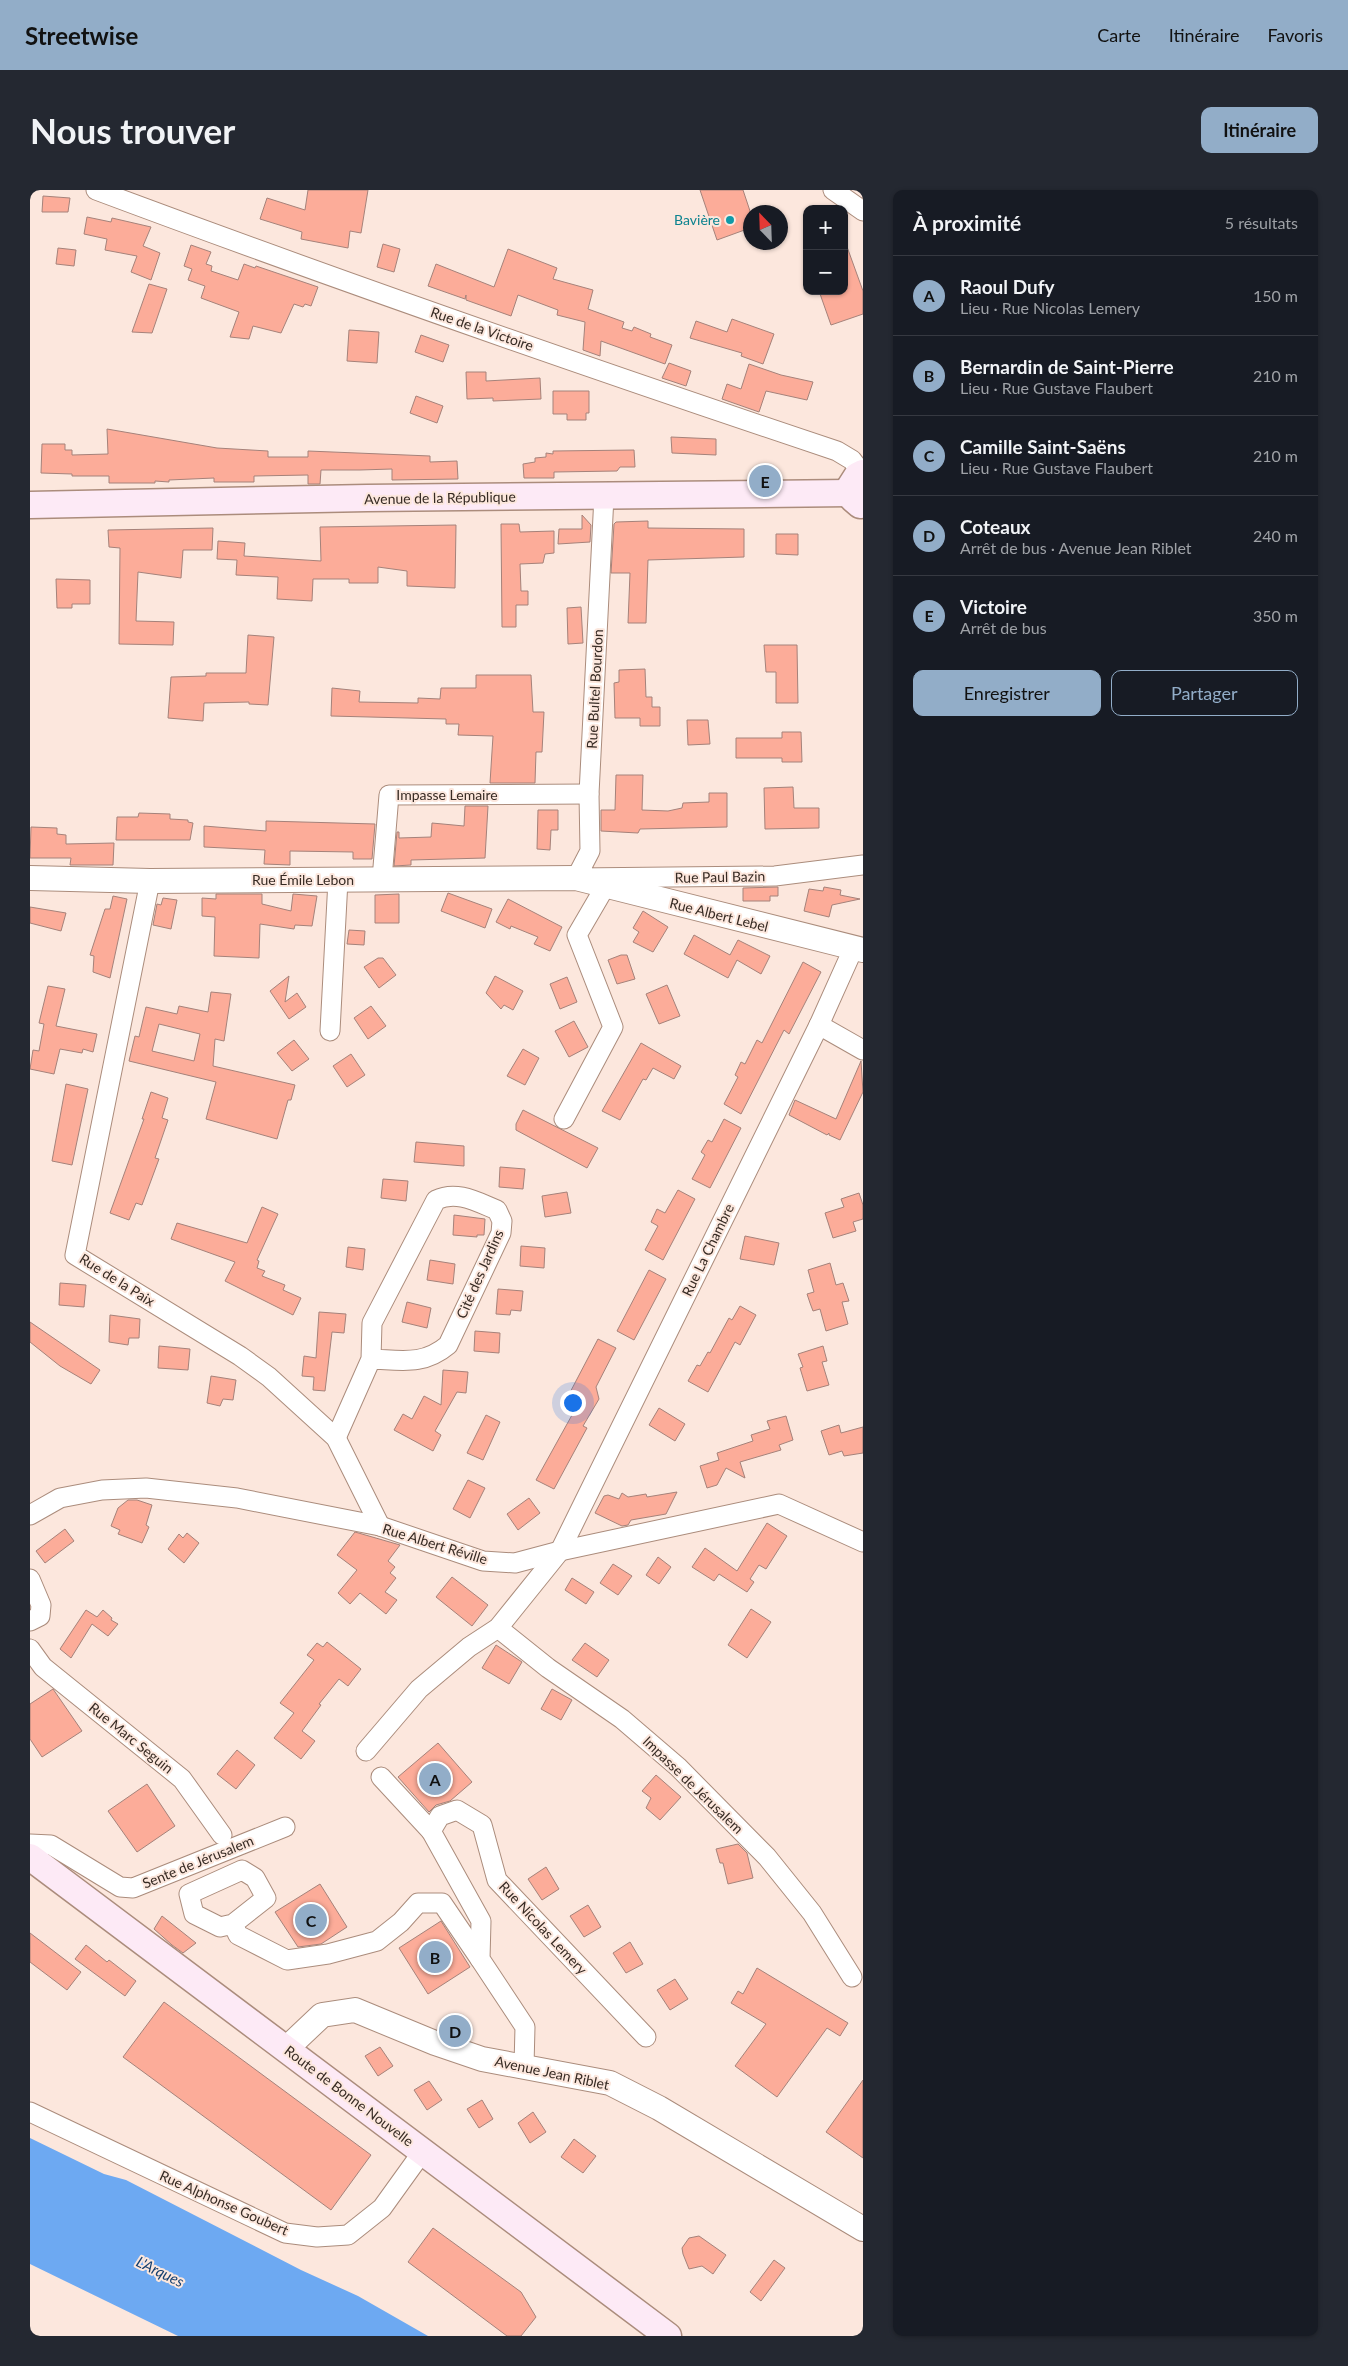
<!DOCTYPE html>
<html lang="fr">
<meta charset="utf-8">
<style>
:root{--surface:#171b24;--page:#242831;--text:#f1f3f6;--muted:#9ea1a6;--line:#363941;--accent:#92adc8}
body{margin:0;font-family:Lato,sans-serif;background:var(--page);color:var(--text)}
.controls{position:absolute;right:15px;top:15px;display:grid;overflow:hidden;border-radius:10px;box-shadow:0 1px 4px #0004}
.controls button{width:45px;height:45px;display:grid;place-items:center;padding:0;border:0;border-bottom:1px solid var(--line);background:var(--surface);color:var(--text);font:25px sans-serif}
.compass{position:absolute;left:713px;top:15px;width:45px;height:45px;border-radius:50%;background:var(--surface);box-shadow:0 1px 4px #0004;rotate:337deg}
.you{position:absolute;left:542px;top:1212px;width:18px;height:18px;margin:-12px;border:4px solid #fff;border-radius:50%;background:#1a73e8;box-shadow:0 0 0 8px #1a73e833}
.badge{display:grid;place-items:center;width:32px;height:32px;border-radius:50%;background:var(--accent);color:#111;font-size:16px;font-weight:700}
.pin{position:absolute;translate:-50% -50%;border:2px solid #fff;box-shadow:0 1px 5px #0006}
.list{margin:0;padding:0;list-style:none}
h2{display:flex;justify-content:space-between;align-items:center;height:65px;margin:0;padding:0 20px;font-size:21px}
h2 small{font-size:16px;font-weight:400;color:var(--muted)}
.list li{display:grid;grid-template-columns:32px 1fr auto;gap:15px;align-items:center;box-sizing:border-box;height:80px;padding:0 20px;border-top:1px solid var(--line)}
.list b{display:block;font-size:19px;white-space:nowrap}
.list p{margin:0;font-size:16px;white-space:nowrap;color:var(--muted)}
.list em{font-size:16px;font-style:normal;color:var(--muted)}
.actions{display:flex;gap:10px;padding:15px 20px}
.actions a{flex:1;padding:11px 0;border:1px solid var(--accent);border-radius:10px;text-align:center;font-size:18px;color:var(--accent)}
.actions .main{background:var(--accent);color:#111}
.map{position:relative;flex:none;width:833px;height:2146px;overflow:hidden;border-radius:10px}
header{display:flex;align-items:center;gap:30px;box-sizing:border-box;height:70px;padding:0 25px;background:var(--accent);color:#111}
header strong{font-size:24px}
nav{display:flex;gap:28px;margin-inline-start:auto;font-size:18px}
.intro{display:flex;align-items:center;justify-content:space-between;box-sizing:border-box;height:120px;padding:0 30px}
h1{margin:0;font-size:35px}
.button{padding:12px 22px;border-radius:10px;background:var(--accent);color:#111;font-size:18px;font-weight:700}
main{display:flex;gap:30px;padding:0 30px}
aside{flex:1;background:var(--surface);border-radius:10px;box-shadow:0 1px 4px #0004}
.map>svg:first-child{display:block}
.water{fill:#6da9f2}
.building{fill:#fcac99;stroke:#a5827a;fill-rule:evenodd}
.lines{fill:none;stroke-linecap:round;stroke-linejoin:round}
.minor-casing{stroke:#ab8c7c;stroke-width:21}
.tertiary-casing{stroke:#ab8c7c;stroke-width:26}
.secondary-casing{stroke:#ab8c7c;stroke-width:29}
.minor{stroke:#fff;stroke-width:19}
.tertiary{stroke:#fff;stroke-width:24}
.secondary{stroke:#fdeaf6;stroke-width:26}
.culture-dot{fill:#0f9aa8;stroke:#fce7dd;stroke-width:2}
.labels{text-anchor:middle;stroke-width:4;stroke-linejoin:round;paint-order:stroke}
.culture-label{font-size:14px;fill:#0d838f;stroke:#fce7dd;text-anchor:end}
.street-label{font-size:14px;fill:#372b24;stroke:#fce7dd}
.water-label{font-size:15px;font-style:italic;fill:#17406f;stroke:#fce7dd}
</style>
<header>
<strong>Streetwise</strong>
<nav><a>Carte</a><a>Itinéraire</a><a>Favoris</a></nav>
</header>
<div class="intro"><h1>Nous trouver</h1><a class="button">Itinéraire</a></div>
<main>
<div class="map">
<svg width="833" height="2146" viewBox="0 0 833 2146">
<rect width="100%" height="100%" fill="#fce7dd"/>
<path class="water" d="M0,1948L74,1984L96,1990L271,2080L328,2106L398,2146H148L0,2074Z"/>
<g class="building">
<path d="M278,0H338L331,43L320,41L318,58L271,49L272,42L230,29L237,8L275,20Z"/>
<path d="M670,0H713L720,21V38L687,50Z"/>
<path d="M13,6L40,8L38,22H12Z"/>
<path d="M57,27L81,32L82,28L121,37L113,56L130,63L121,90L101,82L107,66L75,60L77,49L54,44Z"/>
<path d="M353,54L370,59L364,82L347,77Z"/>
<path d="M814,54H816L833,101V124L801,135L789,101H814Z"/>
<path d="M161,55L181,62L176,74L182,76L181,81L208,90L214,74L225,78L226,76L288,97L281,116L275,114L273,117L264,114L251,143L223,136L219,149L200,147L209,122L171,108L175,96L158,90L162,79L154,76Z"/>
<path d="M28,58L46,60L44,76L26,74Z"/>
<path d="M478,59L527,78L523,89L563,100L558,119L594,132L592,138L602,141L604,137L621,144L620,147L642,155L635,174L571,151L570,166L553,160L555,132L527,125L528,120L488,105L481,126L436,110V105L435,109L398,96L406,74L464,97Z"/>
<path d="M119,94L137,99L122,143L102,142Z"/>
<path d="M702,129L744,144L733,174L711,166L712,163L660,148L666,131L697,142Z"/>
<path d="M319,140L349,142L347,173L317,171Z"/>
<path d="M391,145L419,155L413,172L385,162Z"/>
<path d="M639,173L661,181L656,196L632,188Z"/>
<path d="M719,174L751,185L783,192L777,210L736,201L729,222L692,209L697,194L711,199Z"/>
<path d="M436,182H456V191L510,188L511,209L463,211V208L437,209Z"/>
<path d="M523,201H559V223H556V230H537V224H523Z"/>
<path d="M386,206L413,216L407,233L380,223Z"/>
<path d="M77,239L187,258L238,261V267H278V261L400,266V272L427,271L428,289L362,290V279L330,280H291L290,294H278V285L224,286V292H184V288L139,290V292L125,291V293H79V286H42V284L11,283L12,254H35V260H42V265L78,264Z"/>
<path d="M641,247L686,249V265L642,263Z"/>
<path d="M604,260L605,277H590L587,281L524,282V288H494L493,274L505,272V268L516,267V263L523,264V261Z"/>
<path d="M552,325L561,335L560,352L528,354L529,339H552Z"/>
<path d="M618,331V338L714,339V367L618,370L616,433H598L600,383H581L584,334L586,332Z"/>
<path d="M471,334H489L490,342L524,341V363L515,364L513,373L490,374L491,401H498V415H486V437H472Z"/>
<path d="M426,335L425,398L377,396V381L348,377V393H319V389H283L282,411L247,409L248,387L206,385L207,370L187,369L188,351L215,353L214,366L291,371L290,337Z"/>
<path d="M183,338L182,360H153L151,388L108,382L106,431L144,432L143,455L89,454L90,358L79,357L78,340Z"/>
<path d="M746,344H768V365L746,364Z"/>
<path d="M26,389L60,390V414H42V418H27Z"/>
<path d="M551,417L553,453L538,454L537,418Z"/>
<path d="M218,445L244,447L238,515L219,514V512L174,513L173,531L138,528L141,487L176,486V483H216Z"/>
<path d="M734,455H767L768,513H746V482H736Z"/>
<path d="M615,479L616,507H622V517H630V536H610V528H585L584,493L589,492V480Z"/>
<path d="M446,485H501L503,522H514L512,562H506L505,593H460L463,546L428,545L429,534H416V529L301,526L302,498L330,501L329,512L388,513V508L410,509L411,498H446Z"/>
<path d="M657,530H678L680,554L658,555Z"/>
<path d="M752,542H771L772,572H752V568H706V548H752Z"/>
<path d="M586,585H613L612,620L638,621L652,618L653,613L679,612V603H697V637L610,639L608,643L571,641V620H585Z"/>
<path d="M763,597L764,618H789V638L735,639L734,598Z"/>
<path d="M435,616H458L455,668L381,670V675L364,676L367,642H369V648L401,647L402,633L434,636Z"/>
<path d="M508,620H528V640H521L520,660L507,659Z"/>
<path d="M109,623L140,624V629L158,630V632L163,633L160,650H86L87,627H108Z"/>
<path d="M236,631L345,634L342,669H323V662L260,661V675L234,674L235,660L174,657V636L236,641Z"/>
<path d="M1,637L27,638V644L36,645V654L84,653L83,675H40L41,668H0Z"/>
<path d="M748,697V706H740V711H713V698Z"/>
<path d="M794,697L811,700L810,705L830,709L802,715L799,727L774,721L779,699L793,701Z"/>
<path d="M418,703L462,719L455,738L411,721Z"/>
<path d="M186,704H232V714L261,721L263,704L287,706L282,736L265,735L264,739L230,734L229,768L184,766L185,727L172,726V708L186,709Z"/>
<path d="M369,704V733H345V705Z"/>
<path d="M83,706L97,709L80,788L63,782L64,766L60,765L75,719H80Z"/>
<path d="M133,708L147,710L141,739L123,735L127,714L131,715Z"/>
<path d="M478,709L532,737L520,761L504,754L508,747L481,736L480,739L466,732Z"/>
<path d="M0,717L36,723L31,741L0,733Z"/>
<path d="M613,721L638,737L623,762L603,752L609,742L603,738Z"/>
<path d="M319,740L335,741L334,755L317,754Z"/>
<path d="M664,745L700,765L708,750L740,766L731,784L707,770L698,788L654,764Z"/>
<path d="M591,765H597L605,789L587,794L578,770Z"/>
<path d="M348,768H353L366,785L349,798L334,777Z"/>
<path d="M773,772L791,782L759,844L754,840L711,924L694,914L708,887L705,885L711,872L715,874L727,850L732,853Z"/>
<path d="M259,786L255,812L267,803L276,817L259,829L240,801Z"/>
<path d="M465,786L493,801L483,820L474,815L471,819L456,803Z"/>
<path d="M537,787L547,812L530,819L520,794Z"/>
<path d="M637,795L650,826L629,834L616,804Z"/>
<path d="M18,796L35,799L26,836L67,844L63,862L53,859L52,863L30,859L24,884L0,879L3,860L9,861L14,834L9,833Z"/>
<path d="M181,802L201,804L194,851L185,849L183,876L265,895L261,910H258L247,949L176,929L186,892L99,871L105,846L109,847L116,817L147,824L149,816L178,822ZM129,834L170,844L164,871L122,861Z"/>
<path d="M341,816L356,836L338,849L324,828Z"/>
<path d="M544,831L558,857L539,867L525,841Z"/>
<path d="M264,850L279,869L262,881L247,863Z"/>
<path d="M611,853L651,876L644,889L623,878L616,890L613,889L590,930L572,921Z"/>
<path d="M493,859L509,868L495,895L477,886Z"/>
<path d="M321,864L335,885L317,897L303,876Z"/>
<path d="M831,871L833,902L810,950L799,945V943L797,945L759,925L765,910L806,929Z"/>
<path d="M36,894L58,899L42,975L22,971Z"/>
<path d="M121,902L138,908L132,928L138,930L125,968L129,969L112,1015L106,1013L99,1030L80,1023L114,929H112Z"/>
<path d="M493,920L568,958L557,978L486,940V934Z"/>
<path d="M694,929L711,938L680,998L662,989L675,965L671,962L678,950L682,952Z"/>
<path d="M386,952L434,956V976L384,972Z"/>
<path d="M470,977L495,979L493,999L469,997Z"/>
<path d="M353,989L378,991L376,1011L351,1008Z"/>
<path d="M648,1000L665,1009L633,1070L615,1060L628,1036L621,1032L627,1019L635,1023Z"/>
<path d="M537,1002L541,1023L515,1027L512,1006Z"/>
<path d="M829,1003L833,1015V1029L823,1032L826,1041L803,1048L795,1023L814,1017L811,1009Z"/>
<path d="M232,1017L248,1024L227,1070L229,1071L227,1078L235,1081L232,1086L255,1095L253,1100L271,1108L263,1125L195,1091L205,1072L141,1049L147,1033L217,1053Z"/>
<path d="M424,1025L455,1029L454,1045H447V1047L423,1045Z"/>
<path d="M715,1046L749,1053L744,1075L710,1069Z"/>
<path d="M491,1056L515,1058L514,1078L490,1076Z"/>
<path d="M318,1057L335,1059L333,1080L316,1077Z"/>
<path d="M400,1070L425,1074L423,1094L397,1090Z"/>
<path d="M800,1073L806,1095L813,1093L819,1111L812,1112L818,1134L796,1141L790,1119L783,1121L780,1113L777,1104L784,1102L778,1080Z"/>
<path d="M619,1080L636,1089L604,1150L587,1141Z"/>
<path d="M30,1093L56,1095L54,1117L29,1115Z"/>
<path d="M468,1099L493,1101L491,1121L481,1120L480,1125L466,1124Z"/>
<path d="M377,1112L401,1118L397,1138L372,1132Z"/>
<path d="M710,1116L726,1125L710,1155L705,1152L678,1202L658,1191L667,1175L670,1176L678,1162L680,1163L699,1128L702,1130Z"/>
<path d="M289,1122L316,1124L314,1143L302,1142L295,1201L283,1200L284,1187L272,1186L274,1166L286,1168Z"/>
<path d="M80,1125L110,1129L109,1148H99L98,1155L79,1152Z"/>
<path d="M0,1132L70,1180L61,1194L30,1176L0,1152Z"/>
<path d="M445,1141L470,1143L469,1163L444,1161Z"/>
<path d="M568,1149L586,1158L566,1197L569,1209L553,1236L557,1238L524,1299L506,1290L547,1216L536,1210Z"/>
<path d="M129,1156L160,1159L158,1180L128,1178Z"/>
<path d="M793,1156L797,1171L792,1172L799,1195L777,1201L770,1178L773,1177L768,1164Z"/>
<path d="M413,1180L438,1182L436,1203L427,1202L405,1241L411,1245L403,1261L364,1240L373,1224L382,1229L394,1206L411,1215Z"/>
<path d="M181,1186L206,1190L203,1210L193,1209L190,1216L177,1213Z"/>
<path d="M629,1218L655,1234L645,1251L619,1235Z"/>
<path d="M456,1225L470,1232L453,1270L437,1263Z"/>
<path d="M756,1226L763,1250L749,1255L751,1260L710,1272L715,1288L696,1278L687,1295L677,1298L670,1276L689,1270L687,1263L723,1251L721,1245L740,1239L737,1231Z"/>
<path d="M809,1235L811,1243L833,1237V1263L814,1266L812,1261L799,1265L791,1241Z"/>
<path d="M438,1290L455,1298L440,1328L423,1319Z"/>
<path d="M647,1302L636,1324L601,1330L598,1335L592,1336L565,1323L574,1306L578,1305L589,1309L592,1303L598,1307L616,1304L617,1307Z"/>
<path d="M499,1308L510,1323L488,1340L477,1324Z"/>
<path d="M98,1310H107L122,1315L116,1335L119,1337L112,1353L88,1344L90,1340L81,1336L88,1318Z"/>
<path d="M737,1333L757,1346L736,1379L729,1375L720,1389L724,1392L717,1402L689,1384L684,1391L662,1377L675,1358L707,1381Z"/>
<path d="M35,1339L44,1351L15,1373L6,1361Z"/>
<path d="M325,1342L370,1355L358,1371L365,1377L360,1383L366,1388L355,1402L367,1410L356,1424L330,1403L320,1414L308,1403L327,1380L307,1365Z"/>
<path d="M157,1343L169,1353L154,1373L138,1359L149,1344L153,1348Z"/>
<path d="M628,1367L641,1377L629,1394L616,1385Z"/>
<path d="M583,1374L602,1386L588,1405L570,1393Z"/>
<path d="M422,1387L458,1415L442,1436L406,1407Z"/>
<path d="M542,1388L564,1402L556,1414L535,1400Z"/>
<path d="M721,1419L741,1432L717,1468L698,1455Z"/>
<path d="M56,1420L67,1427L73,1420L82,1428L81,1430L88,1434L78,1446L62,1434L41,1468L30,1459Z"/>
<path d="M297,1452L331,1479L318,1496L309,1489L289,1514L291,1515L272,1541L285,1551L271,1569L244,1548L264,1523L250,1513L284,1470L277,1465L287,1453L293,1457Z"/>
<path d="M555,1453L579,1470L567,1487L542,1470Z"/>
<path d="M466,1455L492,1472L479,1494L452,1478Z"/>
<path d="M23,1499L52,1541L12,1567L0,1549V1514Z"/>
<path d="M522,1499L542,1510L531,1530L511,1519Z"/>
<path d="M408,1553L442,1592L420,1611L406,1615L399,1622L368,1587Z"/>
<path d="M207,1560L225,1575L206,1599L187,1584Z"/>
<path d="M626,1585L651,1607L630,1630L616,1618L621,1608L612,1601Z"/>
<path d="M117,1594L145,1636L107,1662L78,1621Z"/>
<path d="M708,1654L717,1663L723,1688L698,1694L693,1673H690L686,1659Z"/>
<path d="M516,1677L529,1699L512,1710L498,1689Z"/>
<path d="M290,1694L317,1737L291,1754L268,1757L245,1722Z"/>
<path d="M558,1715L571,1737L554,1747L540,1726Z"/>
<path d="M132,1726L166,1753L153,1763L142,1755L124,1739Z"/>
<path d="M411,1731L440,1777L398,1804L369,1758Z"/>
<path d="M0,1743L51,1782L37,1800L0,1772Z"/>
<path d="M600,1752L613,1774L596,1783L583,1763Z"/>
<path d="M56,1755L77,1772L79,1770L106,1791L95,1806L45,1769Z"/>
<path d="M727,1778L818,1833L810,1846L797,1838L747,1907L705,1876L736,1834L701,1813L708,1801L713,1804Z"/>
<path d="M645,1789L658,1809L640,1820L627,1800Z"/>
<path d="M134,1812L341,1965L301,2020L93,1867Z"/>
<path d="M350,1857L363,1876L348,1886L335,1866Z"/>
<path d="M833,1890V1968L796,1942Z"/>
<path d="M399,1891L412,1910L397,1920L384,1900Z"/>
<path d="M452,1910L463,1929L449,1938L437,1919Z"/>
<path d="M503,1922L516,1942L500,1953L488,1933Z"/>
<path d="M544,1949L566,1966L553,1983L531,1967Z"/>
<path d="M403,2038L491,2102L506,2127L491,2146H477L378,2072Z"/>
<path d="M669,2046L696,2065L683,2084L672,2076L659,2079L653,2064L652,2058L659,2048Z"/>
<path d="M744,2070L755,2078L731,2111L720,2102Z"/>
</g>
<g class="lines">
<g class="minor-casing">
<g id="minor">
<path d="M66,0C312,92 559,178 807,261L822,270L832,283"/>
<path d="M803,0L833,21"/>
<path d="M574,306L559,604L560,661L546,688L745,686L833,675"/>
<path d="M352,689L359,605L559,604"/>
<path d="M120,691L45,1065L210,1166L239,1187L306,1248L350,1336"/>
<path d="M789,835L833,860"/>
<path d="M300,841L308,690"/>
<path d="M534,929L583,837L547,745L575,697"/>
<path d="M306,1248L341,1169L342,1133L406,1010C427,1000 447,1012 467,1020L472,1031L471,1043L418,1155C393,1176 371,1170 341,1169"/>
<path d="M0,1325L30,1308L72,1300L116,1298L207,1308L350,1336L453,1371L485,1373L530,1361L749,1314L833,1352"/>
<path d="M0,1389L11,1415L10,1426L0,1431"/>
<path d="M468,1438L518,1478L592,1529L648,1577L737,1667L782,1723L822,1787"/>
<path d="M0,1459L13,1477L152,1589L192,1645"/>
<path d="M336,1561L389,1499L439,1457L468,1438L530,1361L789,835L824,757"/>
<path d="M351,1587L401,1641"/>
<path d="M0,1654L21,1655L90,1697L103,1698L255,1637"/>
<path d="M203,1734L190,1737L164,1724L159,1704L212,1680L225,1688L236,1708L203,1734L208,1745L257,1770L298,1764L347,1751L371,1732L388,1713H412L450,1769"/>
<path d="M494,1876L495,1837L450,1769L451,1731L401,1641L410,1626L427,1620L452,1635L467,1690L616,1847"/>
<path d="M0,1922L255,2043L287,2047L318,2045L352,2018L393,1961"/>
</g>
</g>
<g class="tertiary-casing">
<g id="tertiary">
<path d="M0,688L120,691L546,688L833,760"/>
<path d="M256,1859L292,1825L325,1820L405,1853L452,1869L580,1893L629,1918L833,2039"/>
</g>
</g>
<g class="secondary-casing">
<g id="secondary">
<path d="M0,315L337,308L820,303"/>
<path d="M830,315L823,309L820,297L827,286L833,283"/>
<path d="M0,1667L638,2146"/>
</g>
</g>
<use href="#minor" class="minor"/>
<use href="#tertiary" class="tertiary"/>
<use href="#secondary" class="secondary"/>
</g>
<circle class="culture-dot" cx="700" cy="30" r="5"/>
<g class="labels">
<g class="culture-label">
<text x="690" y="35">Bavière</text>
</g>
<g class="street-label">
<text transform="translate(452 139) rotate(19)" y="5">Rue de la Victoire</text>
<text transform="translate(410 308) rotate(-1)" y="5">Avenue de la République</text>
<text transform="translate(565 499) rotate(-87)" y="5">Rue Bultel Bourdon</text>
<text x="417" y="610">Impasse Lemaire</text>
<text transform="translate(690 687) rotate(-1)" y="5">Rue Paul Bazin</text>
<text x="273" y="695">Rue Émile Lebon</text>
<text transform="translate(689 725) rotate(14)" y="5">Rue Albert Lebel</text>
<text transform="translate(678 1060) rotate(-64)" y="5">Rue La Chambre</text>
<text transform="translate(450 1084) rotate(-66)" y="5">Cité des Jardins</text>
<text transform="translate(87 1090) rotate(32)" y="5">Rue de la Paix</text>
<text transform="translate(405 1354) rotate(17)" y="5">Rue Albert Réville</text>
<text transform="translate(101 1548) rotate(39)" y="5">Rue Marc Seguin</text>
<text transform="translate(663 1595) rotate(44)" y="5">Impasse de Jérusalem</text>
<text transform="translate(168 1672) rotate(-22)" y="5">Sente de Jérusalem</text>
<text transform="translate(513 1738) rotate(47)" y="5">Rue Nicolas Lemery</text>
<text transform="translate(522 1883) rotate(12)" y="5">Avenue Jean Riblet</text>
<text transform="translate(319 1906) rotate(37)" y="5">Route de Bonne Nouvelle</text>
<text transform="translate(194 2013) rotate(24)" y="5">Rue Alphonse Goubert</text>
</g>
<g class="water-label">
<text transform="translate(130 2082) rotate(26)" y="5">L'Arques</text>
</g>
</g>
</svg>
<div class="controls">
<button>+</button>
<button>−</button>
</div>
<svg class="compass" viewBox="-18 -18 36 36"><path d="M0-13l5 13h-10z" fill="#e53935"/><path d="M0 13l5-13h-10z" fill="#9ea1a6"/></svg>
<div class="you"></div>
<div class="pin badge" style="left:405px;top:1589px">A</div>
<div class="pin badge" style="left:405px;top:1767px">B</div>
<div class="pin badge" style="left:281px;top:1730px">C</div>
<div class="pin badge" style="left:425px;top:1841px">D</div>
<div class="pin badge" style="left:735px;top:291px">E</div>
</div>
<aside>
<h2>À proximité<small>5 résultats</small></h2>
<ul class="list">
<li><span class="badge">A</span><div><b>Raoul Dufy</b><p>Lieu · Rue Nicolas Lemery</p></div><em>150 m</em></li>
<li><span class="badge">B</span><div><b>Bernardin de Saint-Pierre</b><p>Lieu · Rue Gustave Flaubert</p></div><em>210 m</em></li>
<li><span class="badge">C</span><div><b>Camille Saint-Saëns</b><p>Lieu · Rue Gustave Flaubert</p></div><em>210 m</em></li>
<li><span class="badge">D</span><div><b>Coteaux</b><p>Arrêt de bus · Avenue Jean Riblet</p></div><em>240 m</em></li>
<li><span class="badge">E</span><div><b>Victoire</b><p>Arrêt de bus</p></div><em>350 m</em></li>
</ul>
<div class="actions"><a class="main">Enregistrer</a><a>Partager</a></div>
</aside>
</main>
